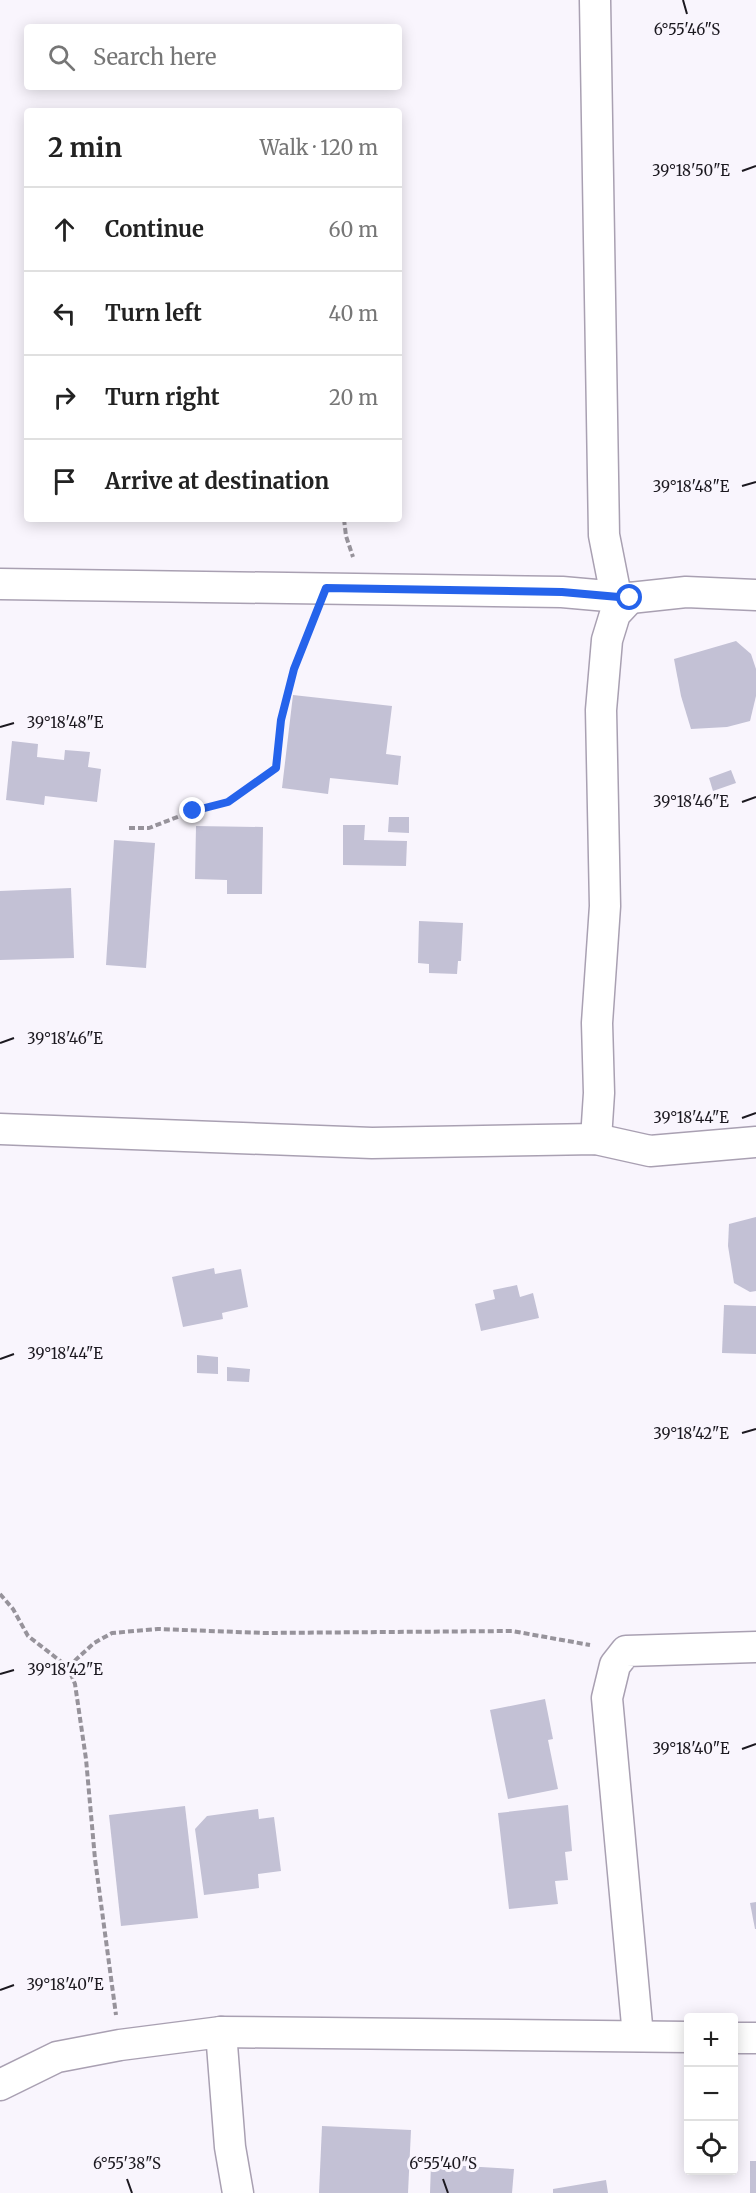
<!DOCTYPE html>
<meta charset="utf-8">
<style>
:root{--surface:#fff;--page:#f6f6f6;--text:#222;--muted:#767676;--line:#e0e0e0}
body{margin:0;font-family:Merriweather,serif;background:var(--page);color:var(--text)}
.controls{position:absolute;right:18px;bottom:18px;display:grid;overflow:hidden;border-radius:6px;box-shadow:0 3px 15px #0003}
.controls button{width:54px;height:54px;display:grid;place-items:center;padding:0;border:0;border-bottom:2px solid var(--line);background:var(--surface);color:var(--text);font:30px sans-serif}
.stop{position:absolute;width:18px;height:18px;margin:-14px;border:4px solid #2563eb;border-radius:50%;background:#fff}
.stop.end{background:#2563eb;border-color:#fff;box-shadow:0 2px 6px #0008}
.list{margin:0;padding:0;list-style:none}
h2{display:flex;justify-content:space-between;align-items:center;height:78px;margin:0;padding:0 24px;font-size:26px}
h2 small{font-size:20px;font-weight:400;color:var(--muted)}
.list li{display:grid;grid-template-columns:39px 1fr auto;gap:18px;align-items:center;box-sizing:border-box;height:84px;padding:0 24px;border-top:2px solid var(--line)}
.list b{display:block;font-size:22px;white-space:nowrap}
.list em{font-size:20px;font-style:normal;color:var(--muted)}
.icon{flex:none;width:33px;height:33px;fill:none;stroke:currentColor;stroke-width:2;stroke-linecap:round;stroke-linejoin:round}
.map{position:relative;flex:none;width:756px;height:2193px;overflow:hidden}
.search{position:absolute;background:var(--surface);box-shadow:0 3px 15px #0003;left:24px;top:24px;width:378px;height:66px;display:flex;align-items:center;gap:15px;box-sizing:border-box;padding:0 21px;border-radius:6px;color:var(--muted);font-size:22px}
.panel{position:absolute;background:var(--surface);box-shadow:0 3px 15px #0003;left:24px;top:108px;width:378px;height:414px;border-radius:6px}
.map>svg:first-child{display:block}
.building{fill:#c3c1d5}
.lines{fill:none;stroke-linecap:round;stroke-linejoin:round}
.minor-casing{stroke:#a9a0b2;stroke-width:33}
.path{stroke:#97939b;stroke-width:4;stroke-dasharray:6 3;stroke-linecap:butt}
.minor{stroke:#fff;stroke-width:30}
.route{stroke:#2563eb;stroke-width:8}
.ticks{fill:none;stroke:#1c1920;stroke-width:2}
.ticks-label{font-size:15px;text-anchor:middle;fill:#1c1920;stroke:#f9f5fd;stroke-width:6;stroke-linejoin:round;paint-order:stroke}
</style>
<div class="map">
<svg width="756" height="2193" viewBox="0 0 756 2193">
<rect width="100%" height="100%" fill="#f9f5fd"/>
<g class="building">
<path d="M736,641L751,654L756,669V696L750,721L727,727L691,729L681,696L674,659Z"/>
<path d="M293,695L392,706L386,754L401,756L398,785L330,778L328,794L282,788Z"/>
<path d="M12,741L38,744L37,757L64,760L65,750L90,752L88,767L101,769L97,802L45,796L44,805L6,800Z"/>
<path d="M731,770L736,783L713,791L709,778Z"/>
<path d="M389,817H409V833L388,832Z"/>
<path d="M343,825H365L364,840L407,841L406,866L343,865Z"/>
<path d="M196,826L263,827L262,894H227V880L195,879Z"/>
<path d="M114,840L155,843L146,968L106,965Z"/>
<path d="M71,888L74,958L0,960V891Z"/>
<path d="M419,921L463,923L461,961H458L457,974L429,973V964L418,963Z"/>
<path d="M756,1217V1291L750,1292L734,1283L728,1246L729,1224Z"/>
<path d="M214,1268L215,1274L241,1269L248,1307L222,1313L223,1319L183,1327L172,1277Z"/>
<path d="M517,1285L520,1297L533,1293L539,1318L481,1331L475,1304L495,1299L493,1290Z"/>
<path d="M724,1305L756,1306V1354L722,1353Z"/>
<path d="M197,1355L218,1357V1374L197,1373Z"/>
<path d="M227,1367L250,1369L249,1382L227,1381Z"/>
<path d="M545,1699L553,1739L548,1740L558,1789L508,1799L490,1710Z"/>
<path d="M568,1805L572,1851L565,1852L568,1880L555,1881L558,1904L509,1909L498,1813Z"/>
<path d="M185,1806L198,1918L121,1926L109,1815Z"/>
<path d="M258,1809L259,1819L274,1817L281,1871L258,1874L259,1888L204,1895L195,1829L207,1816Z"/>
<path d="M756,1902V1929H755L750,1903Z"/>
<path d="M322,2126L411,2130L408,2193H319Z"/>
<rect x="750" y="2161" width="6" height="32"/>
<path d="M431,2164L514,2169L512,2193H430Z"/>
<path d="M606,2180L608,2193H553V2189Z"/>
</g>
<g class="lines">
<g class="minor-casing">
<g id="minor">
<path d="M595,0L604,535L616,596"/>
<path d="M0,584L562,592L630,598L686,592L756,595"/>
<path d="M0,1129L372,1143L596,1139L650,1151L756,1142"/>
<path d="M596,1139L599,1093L597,1023L605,906L601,710L607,640L615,614L630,598"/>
<path d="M221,2032L230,2147L238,2193"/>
<path d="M638,2036L607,1698L615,1665L626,1651L756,1647"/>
<path d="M734,2038H756"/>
<path d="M0,2085L57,2057L120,2045L221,2032L688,2037"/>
</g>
</g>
<g class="path">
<path d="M344,519L346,536L353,557"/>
<path d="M129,828H149L193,811L228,802L276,768L281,720L294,669L313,620"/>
<path d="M0,1594L13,1609L28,1636L68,1667L75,1684L86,1759L95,1859L116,2015"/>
<path d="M68,1667L94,1643L112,1633L158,1629L264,1633L512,1631L590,1645"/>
</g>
<use href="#minor" class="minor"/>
</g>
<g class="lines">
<path class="route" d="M193,811L228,802L276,768L281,720L294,669L326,588L562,592L630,598"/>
</g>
<path class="ticks" d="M683,0L687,14M742,171L756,166M742,486L756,482M0,727L14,723M742,802L756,797M0,1043L14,1038M742,1118L756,1113M0,1359L14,1354M742,1433L756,1429M0,1674L14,1670M742,1749L756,1744M0,1990L14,1985M127,2179L132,2193M443,2179L448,2193"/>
<g class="ticks-label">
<text x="687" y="35">6°55'46"S</text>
<text x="691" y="176">39°18'50"E</text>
<text x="691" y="492">39°18'48"E</text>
<text x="65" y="728">39°18'48"E</text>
<text x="691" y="807">39°18'46"E</text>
<text x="65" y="1044">39°18'46"E</text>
<text x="691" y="1123">39°18'44"E</text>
<text x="65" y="1359">39°18'44"E</text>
<text x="691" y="1439">39°18'42"E</text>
<text x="65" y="1675">39°18'42"E</text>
<text x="691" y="1754">39°18'40"E</text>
<text x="65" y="1990">39°18'40"E</text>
<text x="127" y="2169">6°55'38"S</text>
<text x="443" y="2169">6°55'40"S</text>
</g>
</svg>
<div class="controls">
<button>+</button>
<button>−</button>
<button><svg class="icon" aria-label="locate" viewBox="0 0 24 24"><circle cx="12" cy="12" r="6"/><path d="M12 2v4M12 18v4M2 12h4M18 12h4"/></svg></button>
</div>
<div class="stop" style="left:630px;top:598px"></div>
<div class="stop end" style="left:193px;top:811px"></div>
<div class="search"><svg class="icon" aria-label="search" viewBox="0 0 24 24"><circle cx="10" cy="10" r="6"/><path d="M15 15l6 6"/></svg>Search here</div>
<section class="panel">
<h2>2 min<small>Walk · 120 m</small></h2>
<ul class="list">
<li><svg class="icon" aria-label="ahead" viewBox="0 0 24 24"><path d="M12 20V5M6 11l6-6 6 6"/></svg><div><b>Continue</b></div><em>60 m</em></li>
<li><svg class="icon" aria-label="left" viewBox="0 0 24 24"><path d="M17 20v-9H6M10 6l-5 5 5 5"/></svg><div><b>Turn left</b></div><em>40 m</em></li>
<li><svg class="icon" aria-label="right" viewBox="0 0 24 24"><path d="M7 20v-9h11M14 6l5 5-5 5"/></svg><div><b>Turn right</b></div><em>20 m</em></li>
<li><svg class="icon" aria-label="arrive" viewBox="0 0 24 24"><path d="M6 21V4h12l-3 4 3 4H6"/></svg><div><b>Arrive at destination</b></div></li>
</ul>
</section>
</div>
